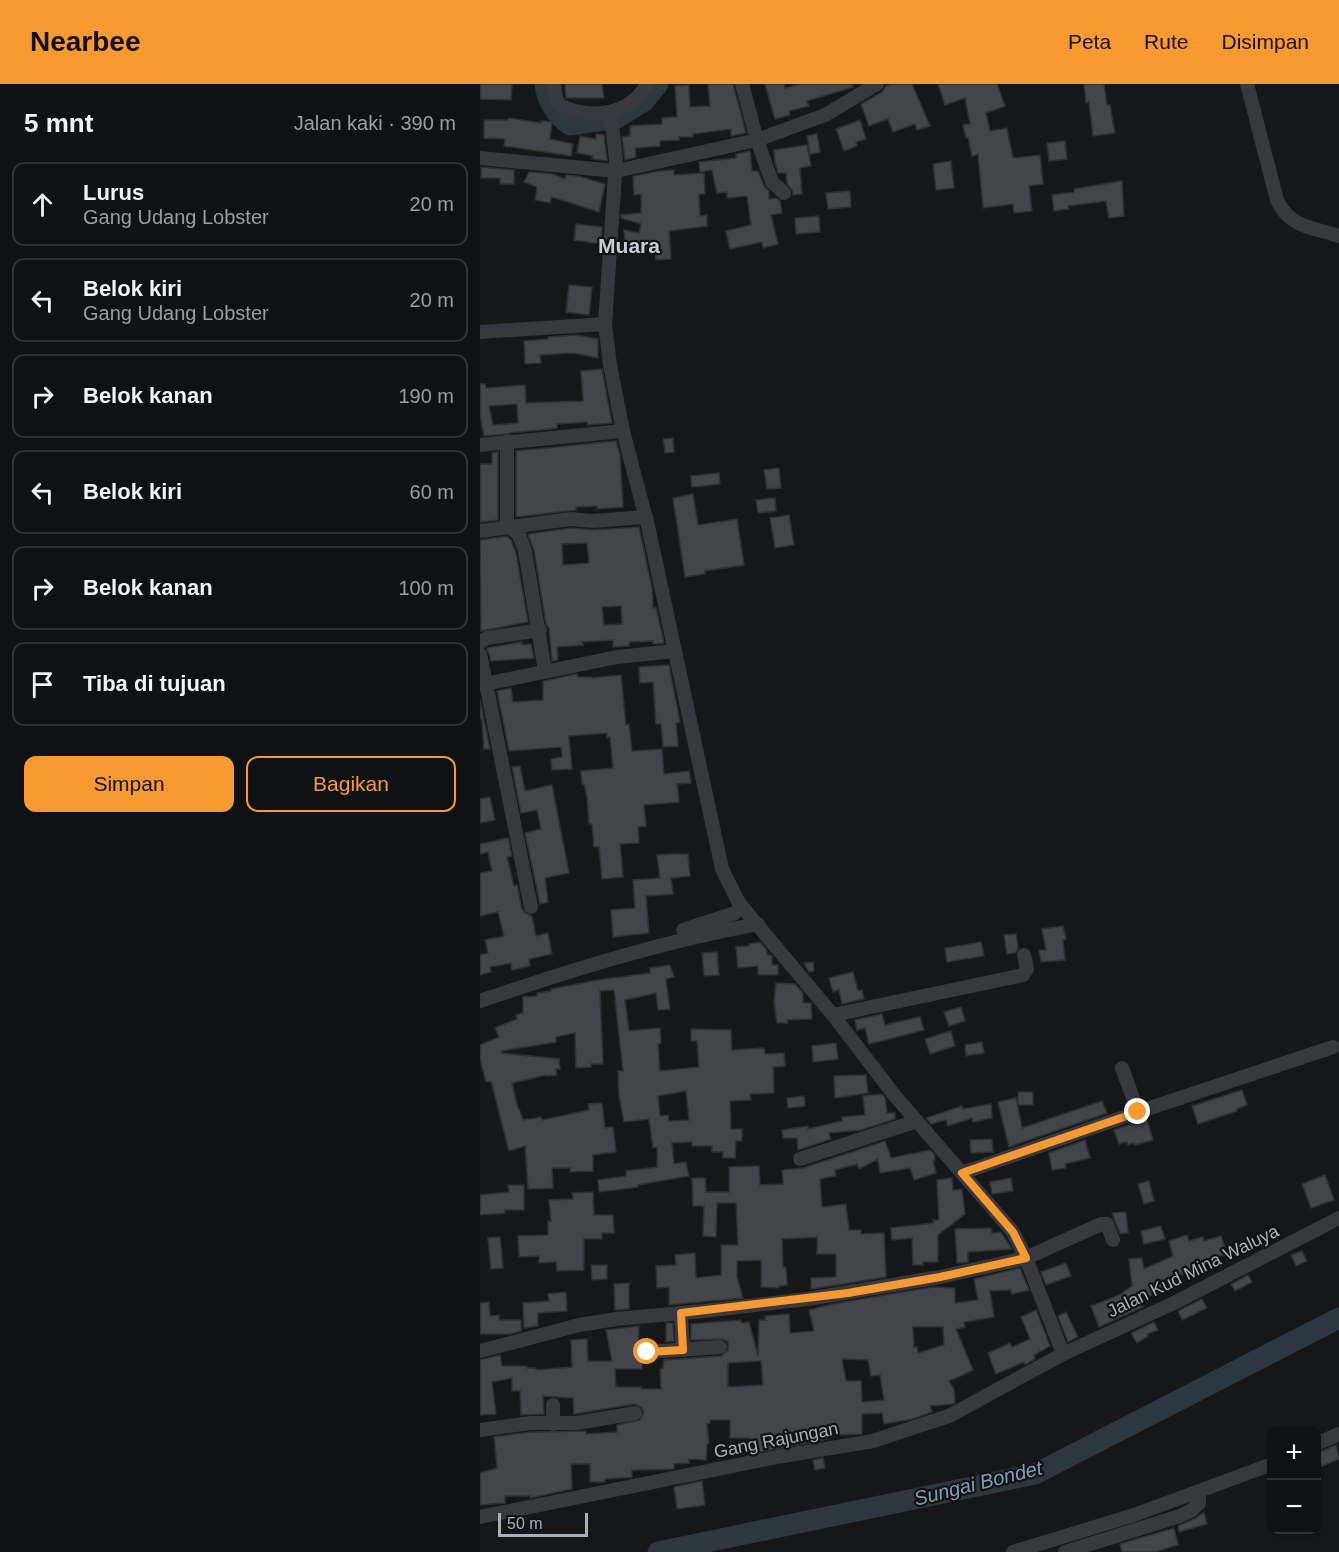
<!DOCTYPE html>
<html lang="id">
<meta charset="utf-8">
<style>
:root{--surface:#101113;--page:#191a1c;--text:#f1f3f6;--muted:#9c9da0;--line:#303133;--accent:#f89a2f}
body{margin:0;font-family:Arial,sans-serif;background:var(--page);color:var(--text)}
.controls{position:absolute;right:18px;bottom:18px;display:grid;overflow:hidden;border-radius:12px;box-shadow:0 3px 9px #0003}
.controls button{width:54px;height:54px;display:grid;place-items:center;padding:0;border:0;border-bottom:2px solid var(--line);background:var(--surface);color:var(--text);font:30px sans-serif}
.scale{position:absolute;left:18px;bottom:15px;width:90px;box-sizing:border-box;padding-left:6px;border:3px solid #a8afb9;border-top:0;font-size:16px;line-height:21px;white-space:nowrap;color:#a8afb9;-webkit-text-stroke:4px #111214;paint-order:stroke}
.stop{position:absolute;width:18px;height:18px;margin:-14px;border:4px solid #f89a2f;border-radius:50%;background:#fff}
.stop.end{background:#f89a2f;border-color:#fff;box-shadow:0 2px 6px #0008}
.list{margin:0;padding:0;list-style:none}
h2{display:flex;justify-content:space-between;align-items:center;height:78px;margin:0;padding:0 24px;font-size:26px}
h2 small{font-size:20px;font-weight:400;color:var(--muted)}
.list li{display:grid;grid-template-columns:39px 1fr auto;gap:18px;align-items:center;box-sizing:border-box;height:84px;margin:0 12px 12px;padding:0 12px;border:2px solid var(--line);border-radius:12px}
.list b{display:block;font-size:22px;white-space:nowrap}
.list p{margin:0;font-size:20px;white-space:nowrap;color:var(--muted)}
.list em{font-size:20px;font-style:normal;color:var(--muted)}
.actions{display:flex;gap:12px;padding:18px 24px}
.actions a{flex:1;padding:14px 0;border:2px solid var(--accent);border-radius:12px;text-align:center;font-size:21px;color:var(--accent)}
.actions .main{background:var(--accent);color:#111}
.icon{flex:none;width:33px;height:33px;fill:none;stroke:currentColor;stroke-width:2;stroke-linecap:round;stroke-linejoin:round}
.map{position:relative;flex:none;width:859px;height:1468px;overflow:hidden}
header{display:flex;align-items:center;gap:36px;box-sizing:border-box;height:84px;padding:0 30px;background:var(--accent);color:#111}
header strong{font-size:28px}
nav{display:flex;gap:33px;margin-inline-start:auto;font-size:21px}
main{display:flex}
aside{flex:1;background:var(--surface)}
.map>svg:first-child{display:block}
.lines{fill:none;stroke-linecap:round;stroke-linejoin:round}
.river{stroke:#2c383d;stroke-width:21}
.building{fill:#424549;stroke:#303135;stroke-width:1.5;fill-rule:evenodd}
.minor{stroke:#37393e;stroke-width:14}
.route{stroke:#f89a2f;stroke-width:8}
.labels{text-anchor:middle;stroke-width:4.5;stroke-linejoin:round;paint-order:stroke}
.street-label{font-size:18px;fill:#a8afb9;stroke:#111214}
.water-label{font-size:20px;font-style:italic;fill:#7ea2b5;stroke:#111214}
.quarter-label{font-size:21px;font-weight:bold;fill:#c9ced5;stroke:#111214}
</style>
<header>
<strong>Nearbee</strong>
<nav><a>Peta</a><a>Rute</a><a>Disimpan</a></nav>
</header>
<main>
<aside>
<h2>5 mnt<small>Jalan kaki · 390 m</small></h2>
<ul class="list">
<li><svg class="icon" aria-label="ahead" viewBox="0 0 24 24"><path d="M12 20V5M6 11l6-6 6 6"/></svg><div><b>Lurus</b><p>Gang Udang Lobster</p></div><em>20 m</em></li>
<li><svg class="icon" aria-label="left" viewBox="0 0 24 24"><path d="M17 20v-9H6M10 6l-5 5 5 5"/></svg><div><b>Belok kiri</b><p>Gang Udang Lobster</p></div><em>20 m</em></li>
<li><svg class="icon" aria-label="right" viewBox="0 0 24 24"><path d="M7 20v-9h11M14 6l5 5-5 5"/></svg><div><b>Belok kanan</b></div><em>190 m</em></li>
<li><svg class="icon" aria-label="left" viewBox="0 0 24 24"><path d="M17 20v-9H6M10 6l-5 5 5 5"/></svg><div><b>Belok kiri</b></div><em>60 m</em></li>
<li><svg class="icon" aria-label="right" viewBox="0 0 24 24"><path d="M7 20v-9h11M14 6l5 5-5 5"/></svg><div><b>Belok kanan</b></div><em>100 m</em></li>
<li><svg class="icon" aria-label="arrive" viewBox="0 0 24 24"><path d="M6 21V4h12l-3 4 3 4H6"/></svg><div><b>Tiba di tujuan</b></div></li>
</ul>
<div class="actions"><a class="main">Simpan</a><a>Bagikan</a></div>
</aside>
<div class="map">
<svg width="859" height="1468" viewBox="0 0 859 1468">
<rect width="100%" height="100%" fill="#161719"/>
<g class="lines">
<g class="river">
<path d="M65,0C67,18 75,30 90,41L137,34L164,17L178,0"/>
<path d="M178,1468L555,1390L859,1234"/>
</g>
</g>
<g class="building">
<path d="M0,0H32L31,16L0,15Z"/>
<path d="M85,0H122L124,14H86Z"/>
<path d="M228,0H253L266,49L251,52V45L213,50V53H199V56L180,57V62L155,64L156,73L145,76L142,53L150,52V42L182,40V34L197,33L195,2L209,1L210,23L230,22Z"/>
<path d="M285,0H304L305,4L320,0H372L373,3L327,17L329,22L309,27L310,31L295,35Z"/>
<path d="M412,0H432L450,42L437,46L435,40L413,48L408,35L389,42L381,20L402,8L406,2Z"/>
<path d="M458,0H517L525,22L506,29L510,47L527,44L533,74L560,71L563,100L549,102L552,127L534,129L533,120L503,124L498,70L492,72L488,53L486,54L483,41L490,40L485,14L465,21Z"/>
<path d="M604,0H624L627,21H630L635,49L613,52L609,18L606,19Z"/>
<path d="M29,34L61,39V37L72,38L70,55L93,60L91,72L24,62L25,55L4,54V36H28Z"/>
<path d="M380,36L386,55L376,58L377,62L364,67L356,45Z"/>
<path d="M116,50L124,51L127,77L112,75L113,72L97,69L100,52L116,55Z"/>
<path d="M337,50L340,68L330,70L327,52Z"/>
<path d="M585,57L587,75L569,77L567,59Z"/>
<path d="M327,61L331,82L320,84L322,110L313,111L312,106L307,100L306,89H298L295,79L294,66Z"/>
<path d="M270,67L272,87H278L284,102L289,107V115L296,114L300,117L302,129L291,131L298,160L283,164L282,158L250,165L246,147L271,141L267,112L247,114V108L237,109L232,86L220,88L219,78L256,74V70Z"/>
<path d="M471,77L474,104L456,106L453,80Z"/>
<path d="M1,83L34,86V100H20V94H1Z"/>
<path d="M194,86V91L224,89L225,110H219L220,132L227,131V142L189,147L191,175L176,176L175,166L146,169L144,146L159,149L161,140L141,134V131L161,129V110L154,111L153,92L180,87Z"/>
<path d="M49,88L73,90L85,95L86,91L98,92L125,100L119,128L72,113L70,119L55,116L57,103L44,98Z"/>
<path d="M642,97L644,132L629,134L626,117L588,122L589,125L574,127L572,111L594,108V105Z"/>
<path d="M370,107L371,123L348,125L346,109Z"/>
<path d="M339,132L340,148L316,150L315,134Z"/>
<path d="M96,140L122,143L121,160L94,156Z"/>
<path d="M89,201L112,203L109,231L86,228Z"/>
<path d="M96,251L118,255V274L94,269L60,271L61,279L45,280L44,257L68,255V253Z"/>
<path d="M122,285L132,339L108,341L107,338L77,340V344L4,352L0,332V300H5L6,304L45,301L46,319L103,317L101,287ZM37,320L38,339L13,341L9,322Z"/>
<path d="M193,354L194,368L185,369L183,355Z"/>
<path d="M136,357L140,371L143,423L117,425V422L96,423V426L36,433V367Z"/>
<path d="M18,368V436L0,438V380H12V369Z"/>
<path d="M299,384L301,404L287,405L284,386Z"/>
<path d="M239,389L240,400L212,403L211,392Z"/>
<path d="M213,410L218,441L257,435L264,481L225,487V490L205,493L193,414Z"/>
<path d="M295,414L296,427L278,429L276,416Z"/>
<path d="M309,431L314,461L295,464L290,434Z"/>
<path d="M159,443L172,504L173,524L176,523L184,559L173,560V557L149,558V562L133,563V556L102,558L103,561L77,563L78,576L72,577L69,544L66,540L54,466L48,450L91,444L114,446ZM107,459L109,479L83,481L82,460ZM141,522L142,540L124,541L122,523Z"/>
<path d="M27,452L31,456L36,469L48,538L1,547L0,456Z"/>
<path d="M42,558V561L51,560L54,574L11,577L7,564Z"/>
<path d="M189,581L200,638L196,639L198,662L183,663L181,640H176L173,598L160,599L159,583Z"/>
<path d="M97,590L98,593H111L112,594L141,591L146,641L149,640L152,667L182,665L184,690L209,687L211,699L197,700L199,718L164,721L166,742L158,743L159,759L140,760L143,793L122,795L119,763H114L112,740H109L107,713L104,700H102L101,687L133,684L130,653L127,654V649L89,652L92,685L72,686L71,675L82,673L81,663L29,667L17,607L31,604L33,618L63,616V597Z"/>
<path d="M0,616L10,665H4L2,635H0Z"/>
<path d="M40,682L45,707L72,701L89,789L65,794L68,818L60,820L45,749L61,745L57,726L41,729L32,683Z"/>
<path d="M10,713L15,736L0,739V715Z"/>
<path d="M28,754L32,772L27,773L34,802L37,801L42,825L45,829L52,832L56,852L68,849L72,870L49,875L50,882L32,886L31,879L10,883L11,888L0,891V871L8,869L5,856L24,852L18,828L0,832V789L12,787L8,768L0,770V760Z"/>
<path d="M189,770H208L210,792L191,794L193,810L166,812L169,849L133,853L131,826L155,824L153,796L180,794L177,771Z"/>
<path d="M583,842L586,855L583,856L585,876L561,878L559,866H566L562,845Z"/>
<path d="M536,850L538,865L535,869L527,870L524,851Z"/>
<path d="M280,858L286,865L287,870L292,872V881H298V891H278V882L258,884L256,863L269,862V860Z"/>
<path d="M501,858L504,872L467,878L465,864Z"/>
<path d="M237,868L239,891L224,892L222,869Z"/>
<path d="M333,878L334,887L329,888L324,879Z"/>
<path d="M190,881L194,893L186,895L190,925L178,926L176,909L145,916L149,947L180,944L181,959L178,960L180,987L219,983L217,957H211V945L251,946L252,966L284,964L285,970L304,969L305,982L293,983L294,1009L270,1010L271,1016L250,1017L251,1045H262V1057H256L255,1074H243V1068H232V1062H212V1058L192,1059L194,1080L206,1078L209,1092L158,1101V1103L119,1108L118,1096L146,1092V1087L177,1083V1063L173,1064L169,1035L144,1038L139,1011L138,987H143L134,906L120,907L123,980H111V983L96,984L95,949L76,953V958L22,967V969L79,975L80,985H76L77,991L66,992V991L32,999L38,1025H39L43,1036L61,1033L62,1036L86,1031L109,1026L108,1020L122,1019L125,1044L133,1043L136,1068L113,1071V1087L90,1088V1084H72L73,1104L48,1105L45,1062L29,1067L11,997L6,998L0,975V961L19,953L15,944L37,935L36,931L43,929V913L57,912V909L71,907V905L118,896L170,889V884ZM206,1007L209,1036L189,1037L188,1031L180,1032L178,1012Z"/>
<path d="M373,888L378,907L382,906L384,915L362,920L359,906L353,908L349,894Z"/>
<path d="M296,899L315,900L323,909V919H331L332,935L307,936L308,939H297L294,918Z"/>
<path d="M481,923L485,937L469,942L464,928Z"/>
<path d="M402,930L405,941L440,933L444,946L389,960L385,944L377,946L375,936Z"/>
<path d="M471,947L475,962L450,970L445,955Z"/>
<path d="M502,958L504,969L486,972L485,961Z"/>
<path d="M356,959L358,975L333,978L332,962Z"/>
<path d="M386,991L388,1009L355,1014L354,992Z"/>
<path d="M762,1006L767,1021L756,1025L757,1027L718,1040L712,1022Z"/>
<rect x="538" y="1008" width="15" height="13"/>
<path d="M402,1010L405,1014L407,1029H415V1035L381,1046L349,1049L351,1055L318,1066L317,1054H303L302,1046L328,1042V1045L362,1037V1033L385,1031L383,1012Z"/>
<path d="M324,1012L325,1022L308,1024L307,1014Z"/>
<path d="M536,1014L542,1044L622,1017L627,1029L529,1063L518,1018Z"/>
<path d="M511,1020L512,1034L493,1038L492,1034L468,1042L466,1036L451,1040L446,1034L482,1022L483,1025Z"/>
<path d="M667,1035L673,1056L655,1061L654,1059L647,1061V1058L639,1060L634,1046Z"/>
<path d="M512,1055L513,1068L491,1069L490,1056Z"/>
<path d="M605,1056L610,1074L585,1080L586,1084L572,1086L569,1069Z"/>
<path d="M405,1057L411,1074L450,1066L454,1070L455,1076H453L456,1089L434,1096L430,1084L400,1089L398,1075L379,1085L377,1080L355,1086L356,1092L340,1095L342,1123L366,1120L369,1146H381V1150L404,1149L406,1193L331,1205V1194L356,1193V1170H337V1153L302,1155L303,1183H306L307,1201L299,1202V1204L281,1203V1176L257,1177V1193L263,1214L189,1221V1203L177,1204L176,1182L196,1181L195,1171L215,1169L216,1194L241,1191V1161H258L256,1119H237L236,1153L223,1152L224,1122H213L212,1094H225L226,1108H249V1083L279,1082L280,1101L303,1100L302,1086L323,1084Z"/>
<path d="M845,1091L854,1116L831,1124L822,1100Z"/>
<path d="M472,1094L473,1106L482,1105L485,1130L458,1151V1178H443V1181H433L432,1154L412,1156L411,1144L454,1139L453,1136H459L457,1096Z"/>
<path d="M531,1094L533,1107L512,1110L510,1098Z"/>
<path d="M669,1097L674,1117L664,1120L658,1100Z"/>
<path d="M28,1101H44V1126H25V1129L0,1131V1111L29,1108Z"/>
<path d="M113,1108L114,1131H133L134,1149H122V1155H104V1186L77,1187L76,1178L59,1179V1172L39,1173L38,1152L68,1151V1137H71L69,1116L93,1115L92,1109Z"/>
<path d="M646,1128L648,1149L640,1150L632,1129Z"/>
<path d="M681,1142L685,1155L664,1160L661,1147Z"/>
<path d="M511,1144L512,1149L521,1148L532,1165L488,1168V1178L477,1179L475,1145Z"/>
<path d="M707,1151L709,1157L723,1153L724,1157L741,1152L747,1170L719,1179L721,1183L698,1192L700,1197L675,1207L676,1209L660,1217L663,1223L619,1243L611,1222L639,1211L652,1202L649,1175L662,1174L664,1185L693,1172L689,1157Z"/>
<path d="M20,1153L23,1184L11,1185L8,1154Z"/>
<path d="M822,1167L827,1177L816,1182L811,1171Z"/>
<path d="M586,1179L591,1192L566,1201L561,1188Z"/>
<path d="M111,1181H127V1195L112,1196Z"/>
<path d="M540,1184L549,1206L532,1210L531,1206L510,1207L514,1233L484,1238L485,1243L476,1245L493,1286L469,1297L474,1305L475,1319L472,1320L450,1322L452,1328L432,1335L404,1340L402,1329L382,1330V1350L358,1351L340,1357L274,1369L269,1368L270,1354H250V1336H230V1339L227,1340L229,1359L227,1360L226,1376L209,1375V1379L194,1380V1385L152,1386V1393L125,1395V1398H110V1380H91L92,1405L50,1414V1412H25V1419L0,1421V1389L17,1384L14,1353L51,1348L106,1347V1350L137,1348V1341L160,1336L164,1328L161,1323L154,1320L94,1330L93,1314L63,1312L64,1330L41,1331L40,1307H32V1294L12,1298L16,1330L0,1331V1276L20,1271L22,1282H47V1284H56V1286L92,1283L91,1256L107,1255L108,1277H132L126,1246L159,1242L158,1269L162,1275V1285H135L136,1303H161V1305H181L180,1285L183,1284L184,1276L241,1272L248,1266V1258L243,1255L211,1256V1240L261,1236V1239L269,1238L278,1272L279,1236H286L285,1232L309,1230L310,1249L334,1247L329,1226L352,1220L453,1203L475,1204V1219L498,1216L494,1195ZM433,1243H463L464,1261L438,1269L437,1263H434ZM362,1275L388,1276L391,1292L400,1291L404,1316L382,1318L381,1297H366ZM281,1277L283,1301L248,1303V1279Z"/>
<path d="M768,1191L772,1198L755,1207L751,1200Z"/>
<path d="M149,1199V1225L135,1226L134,1200Z"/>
<path d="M86,1208L87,1227L58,1229V1242L44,1244L43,1219L69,1217L68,1210Z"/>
<path d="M722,1215L727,1224L702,1236L698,1227Z"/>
<path d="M9,1218L10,1232L19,1231V1236H41V1247L30,1250H0V1219Z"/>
<path d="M556,1226L570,1262L554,1271L555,1275L545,1281L544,1278L516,1290L508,1269L530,1259L532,1263L550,1255L541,1233Z"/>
<path d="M586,1228L598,1253L588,1258L578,1232Z"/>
<path d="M674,1238L678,1246L667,1250L668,1252L657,1259L651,1249Z"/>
<path d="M186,1239H193L194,1257L186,1258Z"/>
<path d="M856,1361L859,1375L842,1382L837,1369Z"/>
<path d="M343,1374L345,1384L335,1386L333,1376Z"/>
<path d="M222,1397L225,1421L197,1425L194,1403Z"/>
<path d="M724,1428L727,1440L699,1448L698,1442L716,1434Z"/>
<path d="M694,1444L698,1461L674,1468H642L640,1460Z"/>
</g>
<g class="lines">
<g class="minor">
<path d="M74,0L76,15L81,22C112,36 150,31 167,0"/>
<path d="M262,0L277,56L292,98L304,109"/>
<path d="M767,0L797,116C810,144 832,143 859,152"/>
<path d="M127,29L132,41L136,75L125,240L130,281L143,347L168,442L242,785L259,819L353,931L415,1012L533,1148L546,1174L583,1270"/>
<path d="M0,74L136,87L277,56L345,31L397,0"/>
<path d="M0,248L125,240"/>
<path d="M27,357V438L29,442L39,451L45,467L65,587"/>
<path d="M0,361L143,347"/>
<path d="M0,447L91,435L113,437L166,433"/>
<path d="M0,558L7,554L60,546"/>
<path d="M0,570L51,823"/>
<path d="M0,601L137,573L195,567"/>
<path d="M203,846L255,829L259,826V819"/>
<path d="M0,917C91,886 184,857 278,840"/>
<path d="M353,931L543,891L547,885L544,871"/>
<path d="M658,1028L853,963"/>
<path d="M320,1075L437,1037"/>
<path d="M482,1089L658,1028L642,984"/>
<path d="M201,1229L203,1266"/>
<path d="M0,1267L99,1241L136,1235L224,1227L328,1215L460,1193L546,1174L621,1140H627L633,1156"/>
<path d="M167,1268L240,1263"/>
<path d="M73,1321V1340"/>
<path d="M0,1346L50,1339H97L155,1329"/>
<path d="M836,1360L859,1350"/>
<path d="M0,1433L297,1373L393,1357L435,1343L469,1332L583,1270L694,1219L859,1134"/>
<path d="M533,1468L654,1431L792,1380"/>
<path d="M585,1468L700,1432L712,1426L719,1419V1408"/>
</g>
</g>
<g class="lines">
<path class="route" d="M167,1268L203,1266L201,1229L368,1209L460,1193L546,1174L533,1148L482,1089L658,1028"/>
</g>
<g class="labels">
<g class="street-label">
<text transform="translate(713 1187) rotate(-26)" y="6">Jalan Kud Mina Waluya</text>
<text transform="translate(296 1356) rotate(-11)" y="6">Gang Rajungan</text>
</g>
<g class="water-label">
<text transform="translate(498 1399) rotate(-14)" y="7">Sungai Bondet</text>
</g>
<g class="quarter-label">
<text x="149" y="169">Muara</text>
</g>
</g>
</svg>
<div class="controls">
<button>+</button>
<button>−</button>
</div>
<div class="scale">50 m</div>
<div class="stop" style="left:167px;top:1268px"></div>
<div class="stop end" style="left:658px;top:1028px"></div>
</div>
</main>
